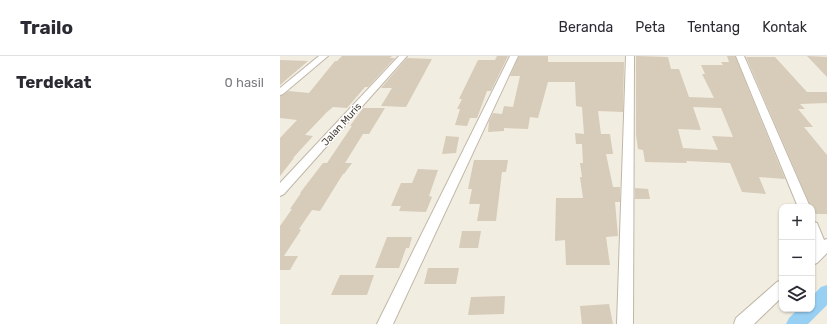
<!DOCTYPE html>
<html lang="id">
<meta charset="utf-8">
<style>
:root{--surface:#fff;--page:#f2f2f3;--text:#2b2b33;--muted:#7c7c81;--line:#e1e1e2}
body{margin:0;font-family:Rubik,sans-serif;background:var(--page);color:var(--text)}
.controls{position:absolute;right:12px;bottom:12px;display:grid;overflow:hidden;border-radius:8px;box-shadow:0 1px 3px #0004}
.controls button{width:36px;height:36px;display:grid;place-items:center;padding:0;border:0;border-bottom:1px solid var(--line);background:var(--surface);color:var(--text);font:20px sans-serif}
.list{margin:0;padding:0;list-style:none}
h2{display:flex;justify-content:space-between;align-items:center;height:52px;margin:0;padding:0 16px;font-size:17px}
h2 small{font-size:13px;font-weight:400;color:var(--muted)}
.icon{flex:none;width:22px;height:22px;fill:none;stroke:currentColor;stroke-width:2;stroke-linecap:round;stroke-linejoin:round}
.map{position:relative;flex:none;width:547px;height:268px;overflow:hidden}
header{display:flex;align-items:center;gap:24px;box-sizing:border-box;height:56px;padding:0 20px;background:var(--surface);border-bottom:1px solid var(--line)}
header strong{font-size:19px}
nav{display:flex;gap:22px;margin-inline-start:auto;font-size:14px}
main{display:flex}
aside{flex:1;background:var(--surface)}
.map>svg:first-child{display:block}
.lines{fill:none;stroke-linecap:round;stroke-linejoin:round}
.canal{fill:#98d0f4;fill-rule:evenodd}
.building{fill:#d7cbb9;fill-rule:evenodd}
.street-casing{stroke:#c0b7a7;stroke-width:2}
.street{fill:#fff;fill-rule:evenodd}
.labels{text-anchor:middle;stroke-width:3;stroke-linejoin:round;paint-order:stroke}
.street-label{font-size:10px;fill:#433c32;stroke:#fff}
</style>
<header>
<strong>Trailo</strong>
<nav><a>Beranda</a><a>Peta</a><a>Tentang</a><a>Kontak</a></nav>
</header>
<main>
<aside>
<h2>Terdekat<small>0 hasil</small></h2>
<ul class="list">
</ul>
</aside>
<div class="map">
<svg width="547" height="268" viewBox="0 0 547 268">
<rect width="100%" height="100%" fill="#f2ede1"/>
<g class="lines">
<path class="canal" d="M547,229V249L528,268H506L509,262L518,253H532V240L541,231Z"/>
</g>
<g class="building">
<path d="M62,0H112L110,2H115L88,31H85L67,52L53,51L47,56L25,79L33,80L13,102H14L0,120V82L17,64L0,62V40L9,35L29,37L55,5H57Z"/>
<path d="M217,0H228L211,35H207L197,62H190L187,70L175,69L180,53H177L182,43H179L198,4H215Z"/>
<path d="M239,0H268V6H344L343,56L318,55L321,78H330L333,98H326L333,131H340V146H335L338,180L326,181L330,209H286L285,184L275,185L276,142H303L300,121H302L300,107H303L302,88H296L295,77L304,78L302,51L296,50L295,26H268L258,62L250,61L248,73L224,72V75L208,76L209,65L213,57L222,58L224,50L233,51L240,20H230Z"/>
<path d="M356,0L388,1L391,13H399L409,41L434,42L422,18H425L421,9H443L441,6H449L447,0H455L505,123L479,121L486,138L462,136L450,107L406,105L407,107L365,106L363,94L358,93L356,79ZM413,51L441,52L453,81L432,80L438,94L403,92L398,73L421,74Z"/>
<path d="M527,0L547,1V21Z"/>
<path d="M466,1H495L527,36H547V47L520,48L525,53H518L533,71H524L547,99V158H536L531,151Z"/>
<path d="M127,2L152,3L126,51L101,50L112,32H101Z"/>
<path d="M0,4L28,5L0,29Z"/>
<path d="M83,52H105L89,78H83L65,107H72L64,118H63L40,155L32,154L19,173L21,174L4,200H18L10,214H0V170L12,153H10L21,137H20L43,107H47L72,70H70Z"/>
<path d="M166,80L179,81L176,97L162,98Z"/>
<path d="M194,104H228L226,116H222L216,165H197L200,148H189L192,133H188Z"/>
<path d="M138,113L158,114L149,140L152,141L146,156L119,155L121,150H111L121,127H132Z"/>
<path d="M355,132L368,133L370,143H355Z"/>
<path d="M182,175H201L198,192H179Z"/>
<path d="M107,181H132L129,192H126L119,212H95Z"/>
<path d="M148,212H179L176,228H144Z"/>
<path d="M60,219H94L87,239H51Z"/>
<path d="M225,240L224,258L188,259L191,241Z"/>
<path d="M329,248L333,268H302L300,250Z"/>
</g>
<g class="lines">
<g class="street-casing">
<g id="street">
<path d="M39,0H48L3,38L0,39V32Z"/>
<path d="M119,0H127L4,138L0,140V127Z"/>
<path d="M230,0H238L113,268H97Z"/>
<path d="M346,0H354L353,268H337Z"/>
<path d="M456,0H464L530,151H518Z"/>
<path d="M532,165L537,167L544,184L547,183V197L537,207L532,209V193L534,191L532,188Z"/>
<path d="M502,224V241L474,268H454L456,262L497,226Z"/>
</g>
</g>
<use href="#street" class="street"/>
</g>
<g class="labels">
<g class="street-label">
<text transform="translate(61 68) rotate(-48)" y="4">Jalan Muris</text>
</g>
</g>
</svg>
<div class="controls">
<button>+</button>
<button>−</button>
<button><svg class="icon" aria-label="layers" viewBox="0 0 24 24"><path d="M12 4l9 5-9 5-9-5zM3 14l9 5 9-5"/></svg></button>
</div>
</div>
</main>
